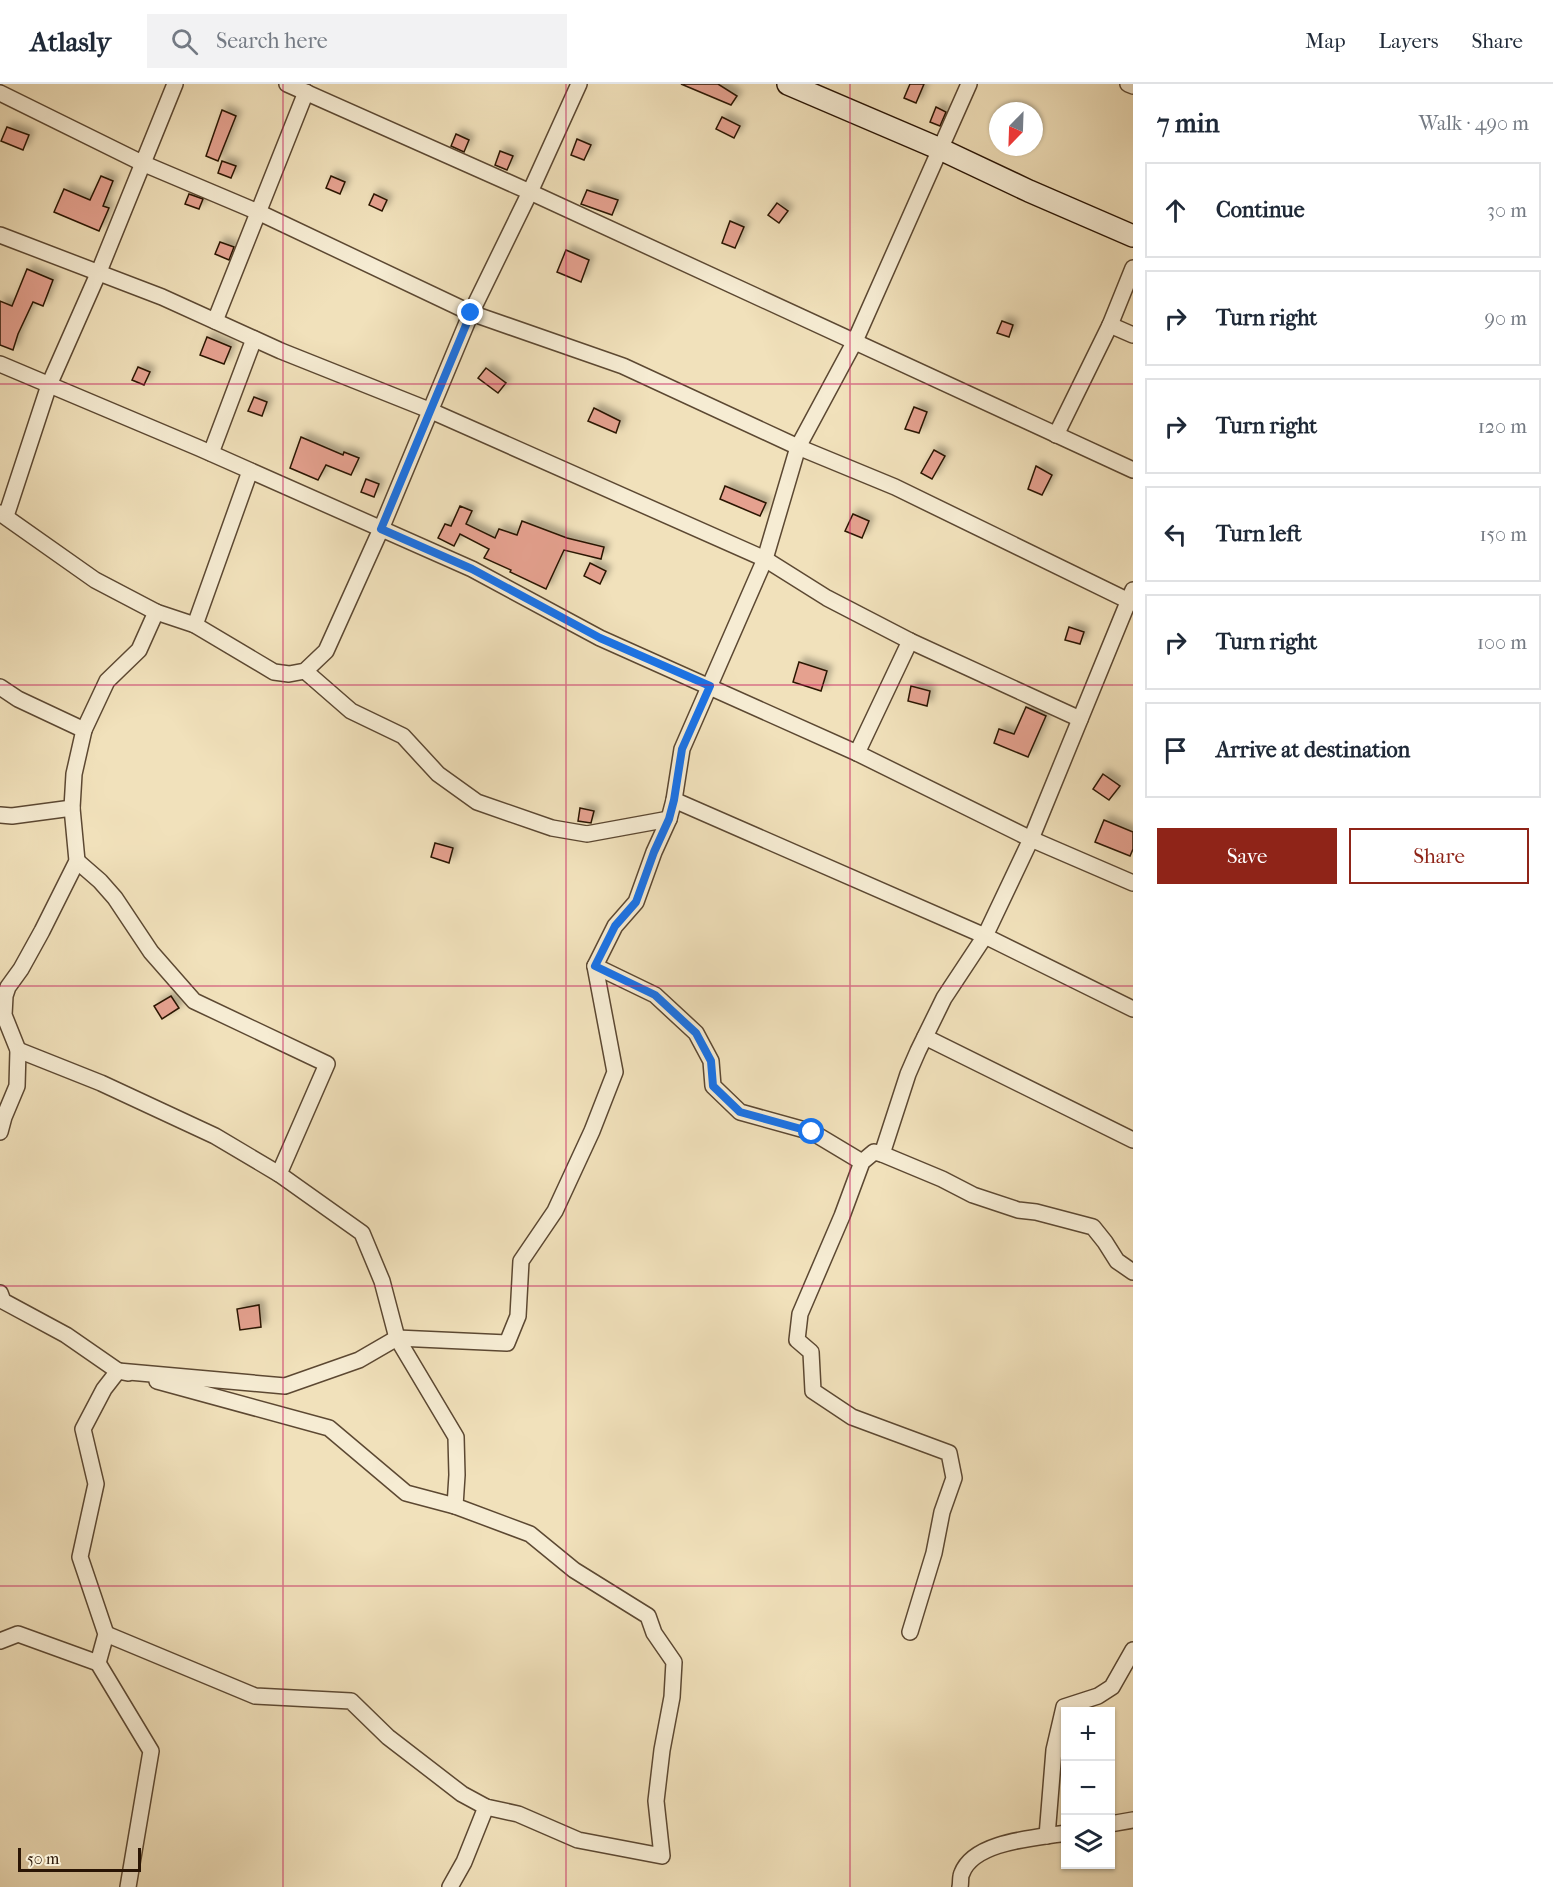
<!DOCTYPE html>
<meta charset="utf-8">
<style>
:root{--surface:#fff;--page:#f2f2f3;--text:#1f2937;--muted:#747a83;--line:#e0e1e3;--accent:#8f2418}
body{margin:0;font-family:"IM FELL French Canon",serif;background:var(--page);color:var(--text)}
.controls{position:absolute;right:18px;bottom:18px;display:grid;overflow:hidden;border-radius:0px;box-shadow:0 2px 4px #0004}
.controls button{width:54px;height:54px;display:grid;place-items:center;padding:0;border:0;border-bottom:2px solid var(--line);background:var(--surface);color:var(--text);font:30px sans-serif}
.compass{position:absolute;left:989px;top:18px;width:54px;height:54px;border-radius:50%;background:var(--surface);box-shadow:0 2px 4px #0004;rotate:203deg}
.scale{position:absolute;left:18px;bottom:15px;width:123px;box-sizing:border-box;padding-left:6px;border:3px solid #2a1505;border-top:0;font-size:16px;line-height:21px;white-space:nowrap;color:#2a1505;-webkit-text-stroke:4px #f6ecd3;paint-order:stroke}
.stop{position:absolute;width:18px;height:18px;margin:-14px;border:4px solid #1a73e8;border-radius:50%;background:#fff}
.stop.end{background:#1a73e8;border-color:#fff;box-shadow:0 2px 6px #0008}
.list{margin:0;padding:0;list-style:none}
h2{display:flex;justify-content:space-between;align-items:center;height:78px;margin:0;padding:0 24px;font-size:26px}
h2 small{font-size:20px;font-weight:400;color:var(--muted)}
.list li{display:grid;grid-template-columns:39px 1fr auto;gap:18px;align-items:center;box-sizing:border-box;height:96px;margin:0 12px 12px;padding:0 12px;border:2px solid var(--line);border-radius:0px}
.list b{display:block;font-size:22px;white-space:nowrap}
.list em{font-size:20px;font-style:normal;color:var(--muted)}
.actions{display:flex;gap:12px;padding:18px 24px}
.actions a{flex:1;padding:14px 0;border:2px solid var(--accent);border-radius:0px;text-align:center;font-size:21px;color:var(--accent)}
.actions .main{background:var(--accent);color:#fff}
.icon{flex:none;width:33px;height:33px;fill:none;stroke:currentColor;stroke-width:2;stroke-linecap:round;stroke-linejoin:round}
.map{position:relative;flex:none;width:1133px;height:1803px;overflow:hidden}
header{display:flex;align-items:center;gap:36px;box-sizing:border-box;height:84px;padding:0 30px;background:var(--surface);border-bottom:2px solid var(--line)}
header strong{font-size:28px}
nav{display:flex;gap:33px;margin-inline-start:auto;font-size:21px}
.search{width:420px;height:54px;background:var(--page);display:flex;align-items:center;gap:15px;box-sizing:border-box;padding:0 21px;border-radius:0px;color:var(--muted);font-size:22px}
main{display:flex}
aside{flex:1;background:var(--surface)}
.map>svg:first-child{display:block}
.building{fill:#e5a18f;stroke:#2a1505;stroke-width:1.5;filter:url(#shadow)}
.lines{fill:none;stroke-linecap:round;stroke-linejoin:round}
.street-casing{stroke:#5c4832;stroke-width:18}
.secondary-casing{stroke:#2a1505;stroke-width:24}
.street{stroke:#f6ecd3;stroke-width:15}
.secondary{stroke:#f6ecd3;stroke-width:21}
.route{stroke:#1a73e8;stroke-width:8}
.grid{fill:none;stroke:#c2185b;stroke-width:1.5;stroke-opacity:0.55}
</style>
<header>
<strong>Atlasly</strong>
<div class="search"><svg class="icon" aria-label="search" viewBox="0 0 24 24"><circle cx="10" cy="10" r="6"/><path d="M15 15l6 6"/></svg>Search here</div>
<nav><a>Map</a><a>Layers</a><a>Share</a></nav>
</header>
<main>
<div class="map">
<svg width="1133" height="1803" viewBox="0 0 1133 1803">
<defs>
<filter id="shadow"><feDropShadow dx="5" dy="-5" stdDeviation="3" flood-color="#0004"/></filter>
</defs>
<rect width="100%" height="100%" fill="#f1e1bb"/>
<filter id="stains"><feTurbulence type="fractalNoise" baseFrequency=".00333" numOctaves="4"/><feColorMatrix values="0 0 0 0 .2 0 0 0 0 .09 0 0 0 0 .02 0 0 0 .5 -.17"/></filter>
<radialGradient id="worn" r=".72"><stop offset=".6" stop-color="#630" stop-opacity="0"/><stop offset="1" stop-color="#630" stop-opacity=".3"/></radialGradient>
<g class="building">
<path d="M681,0H718L737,12L731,21Z"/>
<path d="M910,0H924L916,19L904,14Z"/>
<path d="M936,23L946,28L940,42L930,38Z"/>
<path d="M222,26L236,32L218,77L206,72Z"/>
<path d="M722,33L740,42L734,54L716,45Z"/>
<path d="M7,43L29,51L23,66L1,57Z"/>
<path d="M456,50L469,56L464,68L451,62Z"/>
<path d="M577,55L591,61L584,76L571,71Z"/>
<path d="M500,67L513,72L507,86L495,81Z"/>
<path d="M222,77L236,82L231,94L218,89Z"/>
<path d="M101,92L113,97L103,122L109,124L99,147L54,128L64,105L90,116Z"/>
<path d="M331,92L345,98L340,110L326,104Z"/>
<path d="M587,106L618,116L612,131L581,120Z"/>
<path d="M189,110L203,115L199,125L185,120Z"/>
<path d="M374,110L387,116L382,127L369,121Z"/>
<path d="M777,119L788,127L779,139L768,131Z"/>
<path d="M730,137L744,143L735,164L722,159Z"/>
<path d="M220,158L234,163L229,176L215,170Z"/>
<path d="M566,166L589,176L581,198L557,188Z"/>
<path d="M27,185L53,196L43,222L33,218L18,250L13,266L0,261V217L12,222Z"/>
<path d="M1002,237L1013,241L1009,253L997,249Z"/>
<path d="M207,253L231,263L224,280L200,271Z"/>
<path d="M138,283L150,288L144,301L132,296Z"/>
<path d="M486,284L506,299L498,309L478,294Z"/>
<path d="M254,313L267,318L262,332L248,327Z"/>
<path d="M914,323L927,328L919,349L905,345Z"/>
<path d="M594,324L620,337L616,349L588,337Z"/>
<path d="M301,353L343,371L344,368L359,374L351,391L326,381L318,396L290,384Z"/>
<path d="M934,366L945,372L932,395L921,389Z"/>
<path d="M1036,382L1052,391L1042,411L1028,405Z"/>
<path d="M366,395L379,400L374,413L361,408Z"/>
<path d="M725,402L766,419L760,432L720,415Z"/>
<path d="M460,422L472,427L466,440L495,454L499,445L517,451L522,437L567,454L604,463L601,475L564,466L546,505L510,488L511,486L484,474L489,465L460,450L454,462L438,454L445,440L451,442Z"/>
<path d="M853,430L869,437L862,454L845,447Z"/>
<path d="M590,479L606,487L600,500L584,492Z"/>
<path d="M1069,543L1084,548L1080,560L1065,556Z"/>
<path d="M799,578L827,587L821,607L793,598Z"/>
<path d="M911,602L930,607L927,622L908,617Z"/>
<path d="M1026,623L1046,632L1028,673L994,659L999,645L1014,650Z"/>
<path d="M1103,690L1120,702L1109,716L1093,705Z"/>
<path d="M580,724L594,727L591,739L578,737Z"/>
<path d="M1104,736L1133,748V765L1130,772L1095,758Z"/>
<path d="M435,759L453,764L449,779L431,773Z"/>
<path d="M171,912L179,924L162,935L154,922Z"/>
<path d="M259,1221L261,1243L240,1246L237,1225Z"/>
</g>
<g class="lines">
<g class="street-casing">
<g id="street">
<path d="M287,0L530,108L1133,386"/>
<path d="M1128,0L1133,2"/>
<path d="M0,9L142,79L258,128L471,229L623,282L798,363L895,403L1133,519"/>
<path d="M0,151L162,213L281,267L429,326L765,475L827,514L910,557L1080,635"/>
<path d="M215,237L306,8"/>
<path d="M1110,241L1133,251"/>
<path d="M0,280L199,364L472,485L600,554L857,669L1031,755L1133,799"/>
<path d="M1056,351L1110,241L1133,184"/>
<path d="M211,369L254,255"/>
<path d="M0,429L95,496L156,528"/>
<path d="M6,432L49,301L98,190L175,0"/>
<path d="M195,541L250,387"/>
<path d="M305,587L351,627L403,652L438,690L477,718L552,744L587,750L669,735"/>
<path d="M0,603L18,615L84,646"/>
<path d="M857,669L910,557"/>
<path d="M674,716L985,852L1133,925"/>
<path d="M0,731L12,732L72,724"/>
<path d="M77,777L100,797L115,814L151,868L194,917L327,980L279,1090L362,1149L382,1197L397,1254L456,1353L457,1391L455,1422L530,1450L574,1486L648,1532L654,1549L674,1578L672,1613L662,1666L656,1717L662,1772L578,1756L518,1730L486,1723L462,1710L388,1653L351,1617L255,1612L106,1550"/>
<path d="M595,882L655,911L696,949L711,977L713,1002L740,1028L812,1048L862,1078"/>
<path d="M925,953L1133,1056"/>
<path d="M18,966L101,999L215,1052L279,1090"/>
<path d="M0,1048L4,1033L17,1002L18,966L4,931L5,912L8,903L21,885L42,847L77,777L72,724L74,690L84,646L107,597L139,566L156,528L195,541L274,588L289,590L305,587L326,567L381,445L471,229L530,108L579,0"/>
<path d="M882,1070L942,1095L973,1111L1018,1126L1036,1128L1093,1143L1105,1158L1117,1177L1133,1188"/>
<path d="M0,1209L3,1217L66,1251L118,1287L128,1289"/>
<path d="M118,1287L285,1302L359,1276L397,1254L507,1259L518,1232L521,1177L555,1127L592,1047L615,988L595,882L615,842L636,818L654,768L669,735L674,716L682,665L765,475L798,363L855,257L969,0"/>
<path d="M157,1297L329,1344L406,1409L455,1422"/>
<path d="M910,1548L934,1469L942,1428L954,1394L949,1369L852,1333L813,1307L811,1268L797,1256L800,1230L842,1132L862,1078L874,1068L882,1070L908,990L918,967L944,914L985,852L1031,755L1133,506"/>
<path d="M0,1557L18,1550L98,1579L151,1667L128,1803"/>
<path d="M98,1579L106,1550L80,1473L96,1400L83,1345L104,1305L118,1287"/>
<path d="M1110,1740L1133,1736"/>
<path d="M1047,1752L1054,1666L1064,1623L1098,1612L1112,1603L1133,1566"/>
<path d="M450,1803L464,1778L486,1723"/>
<path d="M960,1803C961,1799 960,1792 962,1789C974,1757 1036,1754 1066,1749"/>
</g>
</g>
<g class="secondary-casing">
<path id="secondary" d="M788,0L940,65L1029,107L1133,152"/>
</g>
<use href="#street" class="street"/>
<use href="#secondary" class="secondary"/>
</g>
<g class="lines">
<path class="route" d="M471,229L381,445L472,485L600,554L710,602L682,665L674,716L669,735L654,768L636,818L615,842L595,882L655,911L696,949L711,977L713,1002L740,1028L812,1048"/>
</g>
<path class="grid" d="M283,0V1803M566,0V1803M850,0V1803M0,300H1133M0,601H1133M0,902H1133M0,1202H1133M0,1502H1133"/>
<rect width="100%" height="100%" filter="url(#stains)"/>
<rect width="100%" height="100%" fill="url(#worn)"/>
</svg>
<div class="controls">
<button>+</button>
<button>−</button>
<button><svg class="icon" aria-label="layers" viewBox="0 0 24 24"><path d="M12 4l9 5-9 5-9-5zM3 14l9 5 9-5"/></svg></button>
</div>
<svg class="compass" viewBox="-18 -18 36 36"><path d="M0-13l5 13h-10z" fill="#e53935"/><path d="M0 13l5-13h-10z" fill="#747a83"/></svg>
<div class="scale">50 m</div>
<div class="stop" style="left:812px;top:1048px"></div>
<div class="stop end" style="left:471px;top:229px"></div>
</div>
<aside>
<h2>7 min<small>Walk · 490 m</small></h2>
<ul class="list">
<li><svg class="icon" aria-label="ahead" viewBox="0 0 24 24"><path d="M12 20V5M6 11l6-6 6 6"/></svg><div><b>Continue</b></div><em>30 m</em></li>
<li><svg class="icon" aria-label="right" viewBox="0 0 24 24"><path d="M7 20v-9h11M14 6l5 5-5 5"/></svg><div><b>Turn right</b></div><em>90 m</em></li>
<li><svg class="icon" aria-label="right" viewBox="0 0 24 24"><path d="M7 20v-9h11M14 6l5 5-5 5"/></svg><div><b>Turn right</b></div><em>120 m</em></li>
<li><svg class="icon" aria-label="left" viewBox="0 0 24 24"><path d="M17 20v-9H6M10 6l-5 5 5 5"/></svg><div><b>Turn left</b></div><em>150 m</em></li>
<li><svg class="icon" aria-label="right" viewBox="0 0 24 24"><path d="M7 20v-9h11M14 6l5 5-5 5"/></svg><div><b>Turn right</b></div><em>100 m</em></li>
<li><svg class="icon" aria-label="arrive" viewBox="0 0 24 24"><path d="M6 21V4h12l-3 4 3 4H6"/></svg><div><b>Arrive at destination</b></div></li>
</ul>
<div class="actions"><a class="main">Save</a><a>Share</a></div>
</aside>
</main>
